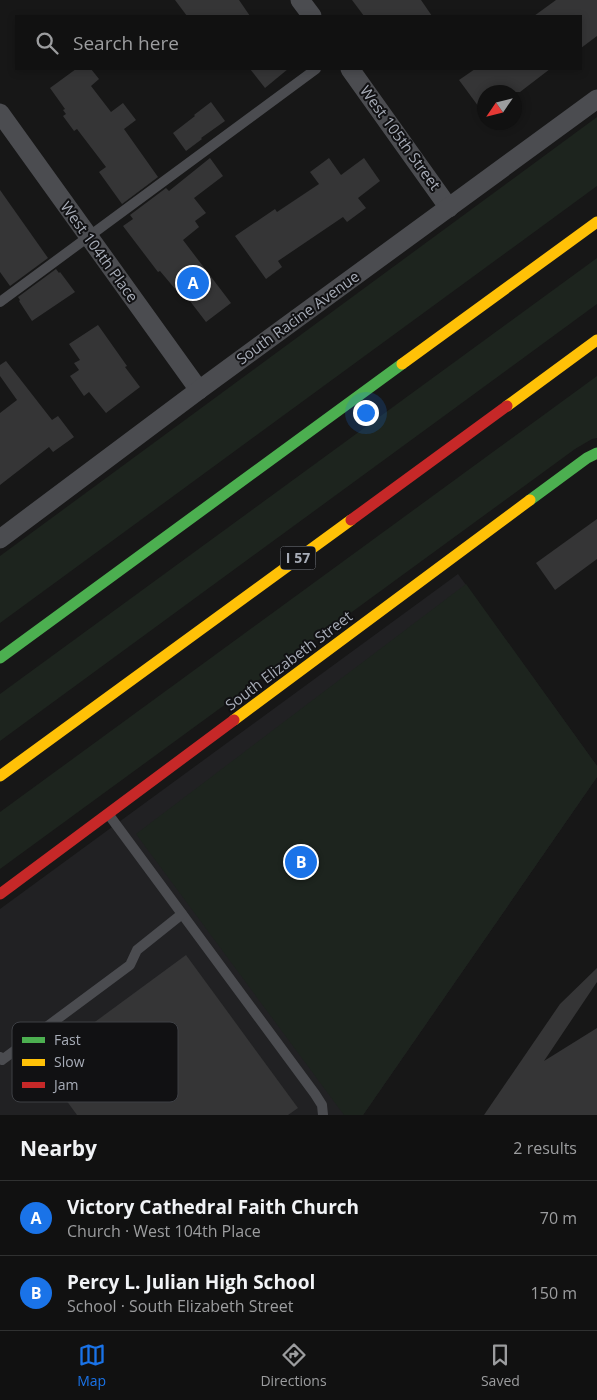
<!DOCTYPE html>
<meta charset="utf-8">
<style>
:root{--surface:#111;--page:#1e1f1f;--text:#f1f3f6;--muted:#9c9d9f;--line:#303131;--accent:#1a73e8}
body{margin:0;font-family:"Open Sans",sans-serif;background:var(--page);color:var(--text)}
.compass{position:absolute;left:477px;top:85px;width:45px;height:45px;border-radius:50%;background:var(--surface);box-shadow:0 2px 8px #0003;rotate:235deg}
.you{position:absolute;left:365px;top:412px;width:18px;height:18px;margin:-12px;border:4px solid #fff;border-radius:50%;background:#1a73e8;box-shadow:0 0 0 8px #1a73e833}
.badge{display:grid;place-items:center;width:32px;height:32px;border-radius:50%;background:var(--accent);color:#fff;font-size:16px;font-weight:700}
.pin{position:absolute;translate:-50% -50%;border:2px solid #fff;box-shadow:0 1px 5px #0006}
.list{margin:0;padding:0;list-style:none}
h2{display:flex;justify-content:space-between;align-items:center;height:65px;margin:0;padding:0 20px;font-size:21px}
h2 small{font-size:16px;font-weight:400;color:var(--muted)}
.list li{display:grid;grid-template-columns:32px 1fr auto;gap:15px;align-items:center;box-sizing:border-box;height:75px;padding:0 20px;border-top:1px solid var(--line)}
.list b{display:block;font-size:19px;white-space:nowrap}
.list p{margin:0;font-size:16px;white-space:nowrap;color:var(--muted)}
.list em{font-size:16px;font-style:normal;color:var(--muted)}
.icon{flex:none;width:28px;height:28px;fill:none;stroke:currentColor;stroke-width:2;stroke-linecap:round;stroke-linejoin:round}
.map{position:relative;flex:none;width:597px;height:1115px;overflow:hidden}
.search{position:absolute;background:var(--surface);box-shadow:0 2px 8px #0003;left:15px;right:15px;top:15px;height:55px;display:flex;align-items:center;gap:12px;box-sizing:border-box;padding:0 18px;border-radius:0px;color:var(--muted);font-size:19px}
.sheet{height:215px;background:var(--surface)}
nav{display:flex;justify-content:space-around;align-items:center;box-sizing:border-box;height:70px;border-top:1px solid var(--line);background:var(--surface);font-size:14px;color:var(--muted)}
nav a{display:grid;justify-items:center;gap:2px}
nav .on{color:var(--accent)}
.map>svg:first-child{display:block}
.built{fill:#212123}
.green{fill:#1d241e}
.building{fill:#353536}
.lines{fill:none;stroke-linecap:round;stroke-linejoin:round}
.lane{stroke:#4b4c50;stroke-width:10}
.street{stroke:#4b4c50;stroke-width:19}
.fast{stroke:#4caf50;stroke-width:11}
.slow{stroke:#ffc107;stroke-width:11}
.jam{stroke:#c62828;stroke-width:11}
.labels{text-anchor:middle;stroke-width:4;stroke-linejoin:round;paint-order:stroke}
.shield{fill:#111113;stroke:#7b7e86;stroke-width:1}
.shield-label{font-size:14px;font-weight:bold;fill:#a8adb8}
.street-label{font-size:15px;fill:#a8adb8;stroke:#111113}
.key{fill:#111113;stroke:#3e4045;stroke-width:1}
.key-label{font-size:14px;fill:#a8adb8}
</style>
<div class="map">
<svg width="597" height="1115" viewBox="0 0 597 1115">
<rect width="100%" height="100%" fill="#171717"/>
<path class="built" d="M458,574L597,766V777L363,1115H0V909Z"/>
<g class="green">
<path d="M597,117V186L0,623V556Z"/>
<path d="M597,258V304L0,741V694Z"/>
<path d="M597,376V438L592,439L575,449L0,869V812Z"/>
<path d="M466,584L597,766V777L363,1115H344L136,834Z"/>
</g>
<g class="building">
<path d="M175,0H239L250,16H187Z"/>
<path d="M352,0H421L432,16H364Z"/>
<path d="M556,0H597V36L581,48V16H534Z"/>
<path d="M76,69H91L99,79L91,86L111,112L123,103L136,120L124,129L158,177L122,204L99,172L106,167L77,129L74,131L63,116L66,114L63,110L65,109L50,88Z"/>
<path d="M250,69H288L265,88Z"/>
<path d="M475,69H550L520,92H484V114L459,80Z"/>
<path d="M211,102L225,121L201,138L202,139L186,151L173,133L195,116L194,115Z"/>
<path d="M210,158L223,176L194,198L206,213L195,221L199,227L183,240L231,303L206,322L180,288L176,290L160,271L158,272L123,226L133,219L130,215L166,188L169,191Z"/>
<path d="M329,158L341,175L364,158L380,181L358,198L366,208L347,222L343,217L278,261L282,267L266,279L235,236L275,209L277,212L319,184L310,172Z"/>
<path d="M0,190L48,258L10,286L0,272Z"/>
<path d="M56,269L59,273L60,272L75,292L32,321L19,301L20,300L18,297Z"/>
<path d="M98,325L127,366L125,367L140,387L106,413L89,392L84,396L70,376L79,370L74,363L80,360L69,344Z"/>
<path d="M6,361L52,420L58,416L74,437L53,452L49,447L0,485V413L17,400L0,376V365Z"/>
<path d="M597,519V559L555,590L536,563Z"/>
<path d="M186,955L298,1108L288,1115H77L39,1063Z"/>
<path d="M597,968V982L544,1061L597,1028V1115H484L560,1004Z"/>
</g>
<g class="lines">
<g class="lane">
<path d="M0,302L316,69"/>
<path d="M109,815L315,1094L322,1105L323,1115"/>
<path d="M0,1057L2,1060L130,965L137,950L182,914"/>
</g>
<g class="street">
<path d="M300,0L312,16"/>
<path d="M350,69L449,208"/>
<path d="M0,113L199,390"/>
<path d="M0,539L199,390L597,99"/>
</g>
<g class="fast">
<path d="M530,500L587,458L597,453"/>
<path d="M0,658L402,364"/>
</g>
<g class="slow">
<path d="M402,364L597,222"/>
<path d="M507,406L597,340"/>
<path d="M234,720L530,500"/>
<path d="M0,776L351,520"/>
</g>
<g class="jam">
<path d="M351,520L507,406"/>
<path d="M0,894L234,720"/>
</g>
</g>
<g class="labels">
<rect class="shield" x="280.5" y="546.5" width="35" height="23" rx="4"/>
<g class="shield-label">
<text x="298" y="563">I 57</text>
</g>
<g class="street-label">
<text transform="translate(400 138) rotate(54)" y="5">West 105th Street</text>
<text transform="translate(99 252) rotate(54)" y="5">West 104th Place</text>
<text transform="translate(298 318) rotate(-36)" y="5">South Racine Avenue</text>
<text transform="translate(289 661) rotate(-37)" y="5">South Elizabeth Street</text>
</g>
</g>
<rect x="12" y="1022" width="166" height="80" rx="8" class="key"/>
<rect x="22" y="1037" width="23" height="6" fill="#4caf50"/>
<rect x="22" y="1059" width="23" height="7" fill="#ffc107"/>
<rect x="22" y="1082" width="23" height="6" fill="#c62828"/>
<g class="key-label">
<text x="54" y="1045">Fast</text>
<text x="54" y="1067">Slow</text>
<text x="54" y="1090">Jam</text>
</g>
</svg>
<svg class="compass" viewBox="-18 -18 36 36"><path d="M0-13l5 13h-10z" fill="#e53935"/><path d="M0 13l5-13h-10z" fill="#9c9d9f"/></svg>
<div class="you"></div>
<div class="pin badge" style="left:193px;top:283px">A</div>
<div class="pin badge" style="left:301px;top:862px">B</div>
<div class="search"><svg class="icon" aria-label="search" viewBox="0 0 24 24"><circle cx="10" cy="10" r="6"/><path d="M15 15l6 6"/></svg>Search here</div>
</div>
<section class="sheet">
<h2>Nearby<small>2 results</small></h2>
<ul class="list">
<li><span class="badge">A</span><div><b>Victory Cathedral Faith Church</b><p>Church · West 104th Place</p></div><em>70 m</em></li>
<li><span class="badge">B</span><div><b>Percy L. Julian High School</b><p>School · South Elizabeth Street</p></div><em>150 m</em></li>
</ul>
</section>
<nav>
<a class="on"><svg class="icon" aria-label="map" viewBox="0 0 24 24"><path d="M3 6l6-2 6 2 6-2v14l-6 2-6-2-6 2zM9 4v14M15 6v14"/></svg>Map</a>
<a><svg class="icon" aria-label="directions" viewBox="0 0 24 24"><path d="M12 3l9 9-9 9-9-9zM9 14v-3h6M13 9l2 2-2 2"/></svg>Directions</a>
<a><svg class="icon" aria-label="saved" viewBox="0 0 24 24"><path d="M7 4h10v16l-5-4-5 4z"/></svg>Saved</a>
</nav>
